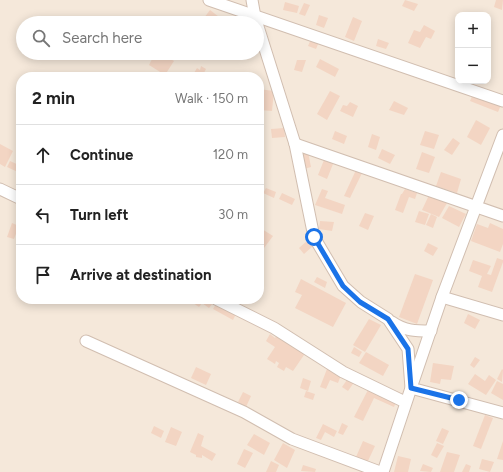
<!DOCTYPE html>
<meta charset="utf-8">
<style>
:root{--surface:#fff;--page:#f2f2f2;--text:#222;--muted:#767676;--line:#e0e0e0}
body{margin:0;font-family:Figtree,sans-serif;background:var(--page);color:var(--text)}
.controls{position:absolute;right:12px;top:12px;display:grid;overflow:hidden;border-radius:8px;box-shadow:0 2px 10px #0003}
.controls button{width:36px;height:36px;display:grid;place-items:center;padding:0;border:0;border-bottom:1px solid var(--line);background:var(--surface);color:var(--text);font:20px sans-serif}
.stop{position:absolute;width:12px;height:12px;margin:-9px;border:3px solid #1a73e8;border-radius:50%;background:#fff}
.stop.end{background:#1a73e8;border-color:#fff;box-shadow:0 1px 4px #0008}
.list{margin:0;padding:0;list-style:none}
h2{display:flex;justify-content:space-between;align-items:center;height:52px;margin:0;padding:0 16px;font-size:17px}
h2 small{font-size:13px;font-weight:400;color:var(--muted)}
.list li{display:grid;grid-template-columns:26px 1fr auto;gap:12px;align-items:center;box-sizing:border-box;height:60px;padding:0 16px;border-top:1px solid var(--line)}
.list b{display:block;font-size:15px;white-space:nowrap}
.list em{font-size:13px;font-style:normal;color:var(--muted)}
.icon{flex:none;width:22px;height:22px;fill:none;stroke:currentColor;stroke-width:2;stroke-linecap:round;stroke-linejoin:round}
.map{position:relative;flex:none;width:503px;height:472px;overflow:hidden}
.search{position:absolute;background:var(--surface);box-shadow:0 2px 10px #0003;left:16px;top:16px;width:248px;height:44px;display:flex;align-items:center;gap:10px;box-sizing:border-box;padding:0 14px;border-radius:22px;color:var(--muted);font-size:15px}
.panel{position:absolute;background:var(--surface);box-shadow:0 2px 10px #0003;left:16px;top:72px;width:248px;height:232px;border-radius:16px}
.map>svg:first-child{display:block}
.residential{fill:#f5e8da;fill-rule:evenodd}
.building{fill:#f3d5c3}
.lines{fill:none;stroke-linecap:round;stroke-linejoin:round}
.minor-casing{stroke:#d1beb0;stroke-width:13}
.minor{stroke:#fff;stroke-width:11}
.route{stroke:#1a73e8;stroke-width:5}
</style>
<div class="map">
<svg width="503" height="472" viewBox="0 0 503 472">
<rect width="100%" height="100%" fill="#fdf6ec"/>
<path class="residential" d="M0,0H503V472H0ZM458,15H488V81H458ZM23,23H257V53H23ZM21,77H259V299H21Z"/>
<g class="building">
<path d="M405,0L418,4L414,11L402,6Z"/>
<path d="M496,0H503L502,10L494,7Z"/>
<path d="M285,2L299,6L297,13L283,10Z"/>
<path d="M304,3L310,5L305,16L299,14Z"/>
<path d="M210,10L223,20L221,23L201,22Z"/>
<path d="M319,15L328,18L324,28L316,25Z"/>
<path d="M353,17L362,21L354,41L345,37Z"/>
<path d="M424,25L435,31L431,39L426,37L420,48L408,43L414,30L420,32Z"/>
<path d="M311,39L319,42L316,49L308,46Z"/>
<path d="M378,39L389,43L386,49L376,46Z"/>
<path d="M155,53H160L174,61L165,75L149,65Z"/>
<path d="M320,59L339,69L335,77L316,67Z"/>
<path d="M297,60H306L302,72L294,70Z"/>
<path d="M201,66L206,69L204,73L211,77H189L191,72L194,73L197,68L200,70Z"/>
<path d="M259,89L274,91L272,111L259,110Z"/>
<path d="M330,91L340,96L327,120L317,114Z"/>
<path d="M473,94L501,105L498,112L470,101Z"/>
<path d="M394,101L408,108L404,115L389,110Z"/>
<path d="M350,102L358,106L353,117L340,111L343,105L347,106Z"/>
<path d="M476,120L490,128L481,145L467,137Z"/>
<path d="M284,128L285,137L272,138L271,129Z"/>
<path d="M335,131L347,136L344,144L332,139Z"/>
<path d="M425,131L439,135L434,149L420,145Z"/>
<path d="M372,134L380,137L376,150L368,147Z"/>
<path d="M453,138L460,143L452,155L444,150Z"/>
<path d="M0,144L13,151L5,167L0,164Z"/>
<path d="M382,149L395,155L390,164L378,158Z"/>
<path d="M308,152L311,167L304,169L300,154Z"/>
<path d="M422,152L435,157L429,173L416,169Z"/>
<path d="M324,160L333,164L327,179L318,175Z"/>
<path d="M10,161L21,166L20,173L7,167Z"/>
<path d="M356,170L362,173L350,198L344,196Z"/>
<path d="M441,172L461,179L457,193L436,186Z"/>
<path d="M266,188L276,192L274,198L263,193Z"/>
<path d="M322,189L328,191L325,198L345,205L342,214L315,205Z"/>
<path d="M405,189L417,193L415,199L409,197L403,213L395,210L401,194H402Z"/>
<path d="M282,193L295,199L292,205L279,199Z"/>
<path d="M429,195L447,203L439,217L422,210Z"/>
<path d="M449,206L466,214L459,227L442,218Z"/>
<path d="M419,211L429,214L425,225L415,222Z"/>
<path d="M365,213L374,216L368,230L359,226Z"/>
<path d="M431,214L437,217L433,228L426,225Z"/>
<path d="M320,221L334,222L332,231L319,229Z"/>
<path d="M12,223L19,226L14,239L7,237Z"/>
<path d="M490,223L503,229V244L500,252L471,241L477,224L488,228Z"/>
<path d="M262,229L273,236L264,248L259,245V234Z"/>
<path d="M308,240L313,246L304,254L299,248Z"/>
<path d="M428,243L438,248L433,256L424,251Z"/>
<path d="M497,258L503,260V262L492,292L478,287L482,276L469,271L473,260L491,266L487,274L491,275Z"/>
<path d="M415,274L433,280L417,324L399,317Z"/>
<path d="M317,277L327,282L325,288L314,282Z"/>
<path d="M301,279L346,303L333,327L295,308L302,295L295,292Z"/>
<path d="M196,299H208L213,303L209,308L202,303L199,307L193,303Z"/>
<path d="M218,301L237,312L233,320L213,309Z"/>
<path d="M468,314L480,320L475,329L464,323Z"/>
<path d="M369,319L381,325L365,352L353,345Z"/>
<path d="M270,334L275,338L278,334L306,352L293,371L286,367L284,371L277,367L279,363L276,361L275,364L267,359L275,347L266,341Z"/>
<path d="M354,347L362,352L359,357L351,353Z"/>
<path d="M366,352L389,365L383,376L359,363Z"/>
<path d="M475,357L480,360L474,368L470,365Z"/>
<path d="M433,363L454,366L451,380L441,379L440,384L430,382Z"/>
<path d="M196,367L211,374L206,385L191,378Z"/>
<path d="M327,369L341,375L338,383L330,380L326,389L320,387Z"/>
<path d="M502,369L503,370L502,382L497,379Z"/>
<path d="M475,374L485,381L489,375L496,380L486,395L468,384Z"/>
<path d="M349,377L355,381L348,391L342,387Z"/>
<path d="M303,378L311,381L308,391L300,388Z"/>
<path d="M497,381L503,384V400L491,393Z"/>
<path d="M369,388L396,402L394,407L374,398L363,421L354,417Z"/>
<path d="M306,391L315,394L313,400L304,397Z"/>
<path d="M243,392L251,396L246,407L238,402Z"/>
<path d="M485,415L493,418L481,449L473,446Z"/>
<path d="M342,423L348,426L343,435L338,433Z"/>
<path d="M323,424L337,431L334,437L325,432L321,440L316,438Z"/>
<path d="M154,426L164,431L161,438L151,433Z"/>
<path d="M171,427L182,432L176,446L165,442Z"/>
<path d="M442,428L449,431L443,444L436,441Z"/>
<path d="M198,433L204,436L201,446L216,454L212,461L202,455V458L196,457V455L190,452Z"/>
<path d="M254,434L270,443L264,455L247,445Z"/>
<path d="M363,441L375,446L367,463L356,457Z"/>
<path d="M503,441V460L497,459Z"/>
<path d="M283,443L295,450L287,468L274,460Z"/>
<path d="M437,443L444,446L437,458L431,455Z"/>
<path d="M244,449L253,453L245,468L237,464Z"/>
<path d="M447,452L460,455L454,472H440Z"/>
<path d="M398,456L411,459L408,472H394Z"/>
<path d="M482,459L494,462L490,472L479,469Z"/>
<path d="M271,461L279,465L276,472H266Z"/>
<path d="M423,464L433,468L431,472L420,471Z"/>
<path d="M466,464L471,466L469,472H462Z"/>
<path d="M303,465L316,469L315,472L301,471Z"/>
</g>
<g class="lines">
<g class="minor-casing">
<g id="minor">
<path d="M209,0L503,101"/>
<path d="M252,0L255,17L295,144L314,237L343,286L361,302L388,319L408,349L411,388L383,472"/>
<path d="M503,135L442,297L411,388L503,413"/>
<path d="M295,144L503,216"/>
<path d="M0,189L21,199"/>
<path d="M442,297L503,315"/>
<path d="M216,299L274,328L343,372L405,402"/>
<path d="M392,322C405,331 415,331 431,331"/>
<path d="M86,341L244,412L292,439L380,472"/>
</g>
</g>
<use href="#minor" class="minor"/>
</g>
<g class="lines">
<path class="route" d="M314,237L343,286L360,302L388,319L408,349L411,388L459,400"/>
</g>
</svg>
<div class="controls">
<button>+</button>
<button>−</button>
</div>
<div class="stop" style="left:314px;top:237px"></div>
<div class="stop end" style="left:459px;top:400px"></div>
<div class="search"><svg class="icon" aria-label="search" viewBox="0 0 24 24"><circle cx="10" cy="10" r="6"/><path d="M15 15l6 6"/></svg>Search here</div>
<section class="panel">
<h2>2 min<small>Walk · 150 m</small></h2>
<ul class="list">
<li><svg class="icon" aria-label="ahead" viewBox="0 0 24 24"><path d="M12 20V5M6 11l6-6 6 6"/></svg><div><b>Continue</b></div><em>120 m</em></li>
<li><svg class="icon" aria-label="left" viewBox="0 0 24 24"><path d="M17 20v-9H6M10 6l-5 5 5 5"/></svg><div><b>Turn left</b></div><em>30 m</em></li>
<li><svg class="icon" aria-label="arrive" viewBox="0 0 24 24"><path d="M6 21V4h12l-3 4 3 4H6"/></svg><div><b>Arrive at destination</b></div></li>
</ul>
</section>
</div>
